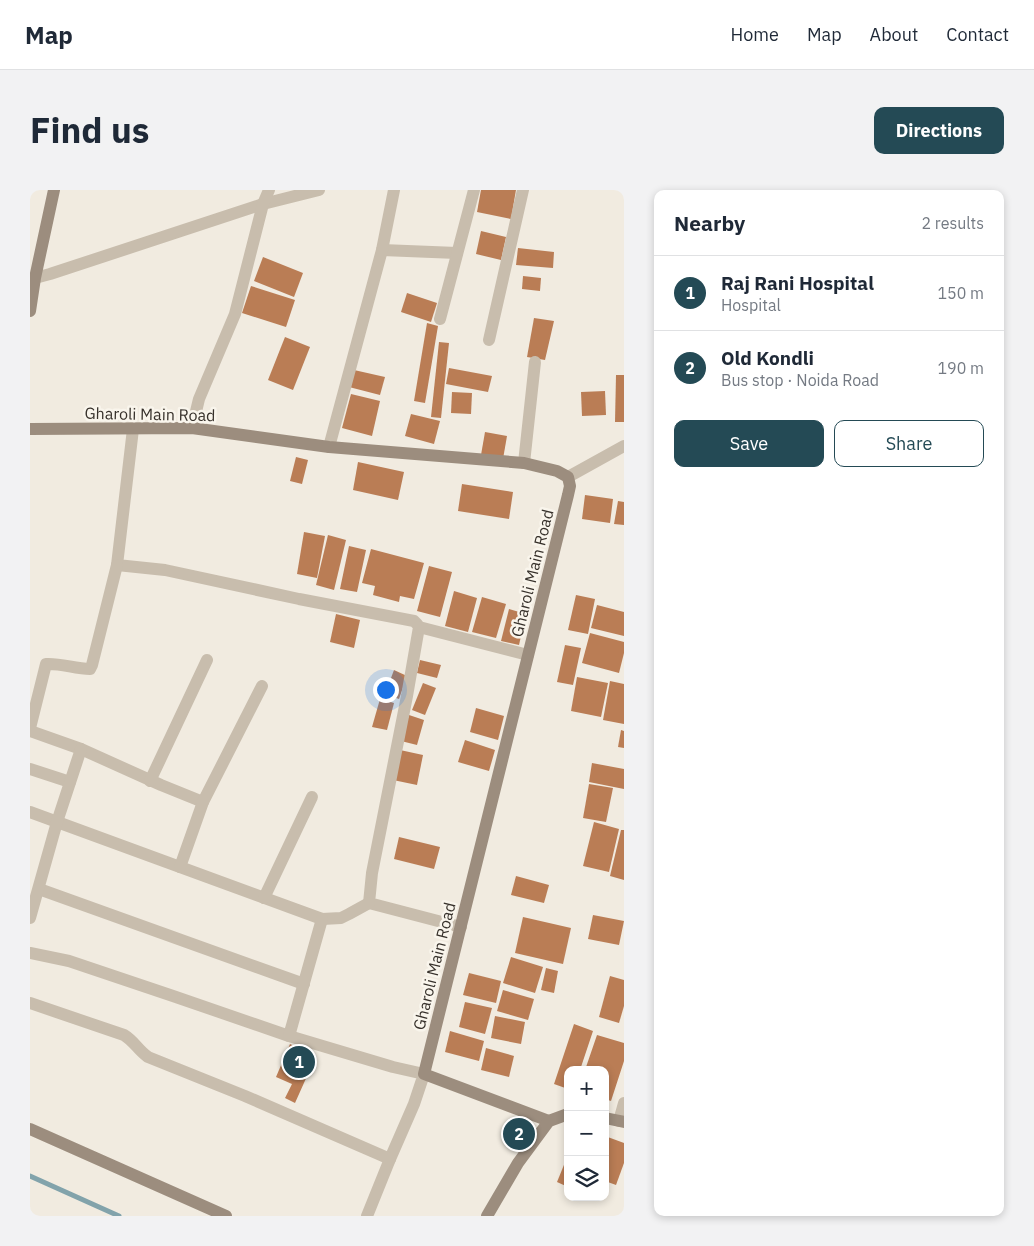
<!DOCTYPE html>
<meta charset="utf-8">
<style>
:root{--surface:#fff;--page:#f2f2f3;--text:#1f2937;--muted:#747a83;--line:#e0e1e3;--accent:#244a55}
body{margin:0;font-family:"IBM Plex Sans",sans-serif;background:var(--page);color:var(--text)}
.controls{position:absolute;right:15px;bottom:15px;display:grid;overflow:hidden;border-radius:10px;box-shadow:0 2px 8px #0003}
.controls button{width:45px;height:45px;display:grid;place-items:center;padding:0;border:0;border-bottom:1px solid var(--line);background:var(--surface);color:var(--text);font:25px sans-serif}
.you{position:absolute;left:355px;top:499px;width:18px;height:18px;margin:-12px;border:4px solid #fff;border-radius:50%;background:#1a73e8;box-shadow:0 0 0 8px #1a73e833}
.badge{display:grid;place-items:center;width:32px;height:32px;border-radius:50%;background:var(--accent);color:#fff;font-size:16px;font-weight:700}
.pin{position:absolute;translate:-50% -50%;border:2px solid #fff;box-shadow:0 1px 5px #0006}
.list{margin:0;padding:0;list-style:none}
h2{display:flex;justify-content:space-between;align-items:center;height:65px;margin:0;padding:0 20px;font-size:21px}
h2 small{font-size:16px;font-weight:400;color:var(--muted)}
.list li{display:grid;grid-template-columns:32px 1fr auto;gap:15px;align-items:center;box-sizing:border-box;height:75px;padding:0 20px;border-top:1px solid var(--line)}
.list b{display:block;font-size:19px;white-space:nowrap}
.list p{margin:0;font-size:16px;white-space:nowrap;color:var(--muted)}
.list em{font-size:16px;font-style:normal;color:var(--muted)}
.actions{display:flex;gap:10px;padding:15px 20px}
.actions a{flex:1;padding:11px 0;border:1px solid var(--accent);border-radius:10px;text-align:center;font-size:18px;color:var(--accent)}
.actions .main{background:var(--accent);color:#fff}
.icon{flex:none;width:28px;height:28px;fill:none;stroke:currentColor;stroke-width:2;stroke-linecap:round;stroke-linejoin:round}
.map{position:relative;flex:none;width:594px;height:1026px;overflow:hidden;border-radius:10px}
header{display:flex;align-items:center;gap:30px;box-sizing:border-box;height:70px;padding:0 25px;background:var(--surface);border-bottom:1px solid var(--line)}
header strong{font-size:24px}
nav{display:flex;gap:28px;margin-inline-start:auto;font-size:18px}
.intro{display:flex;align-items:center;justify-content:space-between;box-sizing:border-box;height:120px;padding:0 30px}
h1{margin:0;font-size:35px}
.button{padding:12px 22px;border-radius:10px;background:var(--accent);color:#fff;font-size:18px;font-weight:700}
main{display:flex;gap:30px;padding:0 30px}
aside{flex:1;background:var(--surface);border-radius:10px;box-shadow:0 2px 8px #0003}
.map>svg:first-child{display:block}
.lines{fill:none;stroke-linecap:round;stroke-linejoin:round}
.stream{stroke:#82a3ab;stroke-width:5}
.building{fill:#ba7d55}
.street{stroke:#c8bdad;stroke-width:12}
.secondary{stroke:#9c8d7e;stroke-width:12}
.labels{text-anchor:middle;stroke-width:5;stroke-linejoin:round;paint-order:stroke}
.street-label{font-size:16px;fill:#37312b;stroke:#f9f5ec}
</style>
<header>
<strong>Map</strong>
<nav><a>Home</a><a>Map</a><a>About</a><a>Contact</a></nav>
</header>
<div class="intro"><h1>Find us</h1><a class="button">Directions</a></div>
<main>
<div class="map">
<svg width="594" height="1026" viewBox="0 0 594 1026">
<rect width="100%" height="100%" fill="#f1ebe0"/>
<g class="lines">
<path class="stream" d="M0,986L89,1026"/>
</g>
<g class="building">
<path d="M451,0H486L481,29L447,22Z"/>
<path d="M451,41L476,47L471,70L446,64Z"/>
<path d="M488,58L524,62L523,78L486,75Z"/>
<path d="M233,67L273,83L264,107L224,91Z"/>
<path d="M493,86L511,88L510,101L492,99Z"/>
<path d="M221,96L265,110L256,137L212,123Z"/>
<path d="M377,103L407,113L401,132L371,122Z"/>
<path d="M504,128L524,131L515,170L497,167Z"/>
<path d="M397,133L408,136L395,213L384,211Z"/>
<path d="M255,147L280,157L263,200L238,190Z"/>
<path d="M409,152L419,153L411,228L401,227Z"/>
<path d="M419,178L462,186L458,202L416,194Z"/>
<path d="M324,180L355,187L350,205L319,197Z"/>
<path d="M586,185H594V232H585Z"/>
<path d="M575,201L576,225L552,226L551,202Z"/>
<path d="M422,202L442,203L441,224L421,223Z"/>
<path d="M321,204L350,211L342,246L312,238Z"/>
<path d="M381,224L410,231L404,254L375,246Z"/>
<path d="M455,242L477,246L473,269L451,265Z"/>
<path d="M266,267L278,270L272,294L260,291Z"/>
<path d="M328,272L374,282L368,310L323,300Z"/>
<path d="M432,294L483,302L479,329L428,321Z"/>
<path d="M555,305L583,309L580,333L552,329Z"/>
<path d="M588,311L594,312V335L584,334Z"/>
<path d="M274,342L295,346L287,388L267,384Z"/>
<path d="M298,345L316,350L304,400L286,395Z"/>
<path d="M319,356L336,360L327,402L310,399Z"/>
<path d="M341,359L394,373L384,409L370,406L369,412L343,405L345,396L332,393Z"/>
<path d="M399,376L422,382L410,427L387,421Z"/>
<path d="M424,401L447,408L438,442L415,436Z"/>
<path d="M546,405L565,409L558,444L538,440Z"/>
<path d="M452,407L476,414L466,448L442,442Z"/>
<path d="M567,415L594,422V446L561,438Z"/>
<path d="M479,419L496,424L489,455L471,451Z"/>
<path d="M306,424L330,430L324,458L300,452Z"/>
<path d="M560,443L594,452V463L589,483L552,473Z"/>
<path d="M535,455L551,458L543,495L527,492Z"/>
<path d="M390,470L411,475L407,488L387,483Z"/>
<path d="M364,480L377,486L369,509L355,504Z"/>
<path d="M547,487L578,493L571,527L541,521Z"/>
<path d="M580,491L594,494V534L573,530Z"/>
<path d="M393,493L406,498L395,525L382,520Z"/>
<path d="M350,509L364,513L357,540L342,537Z"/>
<path d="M446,518L474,526L468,550L440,542Z"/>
<path d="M379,525L394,530L387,555L371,551Z"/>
<path d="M591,540L594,541V558L588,557Z"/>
<path d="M435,550L465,560L459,581L428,572Z"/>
<path d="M370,560L393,565L387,595L363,590Z"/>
<path d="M562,573L594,579V599L559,592Z"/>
<path d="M559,594L583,598L576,632L553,628Z"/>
<path d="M564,632L589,639L579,682L553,676Z"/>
<path d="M591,640H594V690L580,686Z"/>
<path d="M369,647L410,657L404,679L364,669Z"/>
<path d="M486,686L519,695L514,713L481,705Z"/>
<path d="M563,725L594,731L589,755L558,749Z"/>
<path d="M493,727L541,738L533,774L485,763Z"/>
<path d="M481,767L513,777L505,803L473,793Z"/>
<path d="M516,778L528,781L524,803L511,800Z"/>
<path d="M439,783L471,791L466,813L433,805Z"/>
<path d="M580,786L594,790V816L589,833L569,827Z"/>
<path d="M473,800L504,809L498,830L467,821Z"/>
<path d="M435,812L462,818L455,844L429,837Z"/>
<path d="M465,826L495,832L491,854L461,848Z"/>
<path d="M544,834L563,841L550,880H538V899L524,894Z"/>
<path d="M420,841L454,851L449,871L415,862Z"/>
<path d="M567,845L594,853V871L581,911L575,909V880H555Z"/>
<path d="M260,854L286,866L265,913L255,908L262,894L246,887Z"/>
<path d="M456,858L484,866L479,887L451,880Z"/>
<path d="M575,946L594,953V973L586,995L575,991Z"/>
<path d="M538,965V997L527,992Z"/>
</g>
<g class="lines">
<g class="street">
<path d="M352,60L427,63"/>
<path d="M5,88L20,84L233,14L289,0"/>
<path d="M410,129L444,0"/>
<path d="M459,150L493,0"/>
<path d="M162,238L169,209L205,124L233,14L239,0"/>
<path d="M103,239L87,375L135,380L269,409L384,431L387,434L389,437L377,506L342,683L339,713L431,737"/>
<path d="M299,257L352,60L364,0"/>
<path d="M494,273L505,172"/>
<path d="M538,287L594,256"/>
<path d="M389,437L498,465"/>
<path d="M0,538L16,474C31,473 45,479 60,479L62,475L87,375"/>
<path d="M0,541L51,559L131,595L173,612"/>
<path d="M0,579L40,592"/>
<path d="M120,591L177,470"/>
<path d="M0,622L292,729L311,728L319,724L339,713"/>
<path d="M150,677L173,612L232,496"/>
<path d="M9,699L274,794"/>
<path d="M234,708L282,607"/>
<path d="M0,728L27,632L51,559"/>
<path d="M0,763L39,771L143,806L259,846L363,877L394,884L384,914L360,969L337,1026"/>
<path d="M0,813L94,845C104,851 108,860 118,867L215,906L360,969"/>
<path d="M259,846L292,729"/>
<path d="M589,931L594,913"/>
</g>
<g class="secondary">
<path d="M0,121L5,88L24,0"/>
<path d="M0,239L162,238L299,257L494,273L527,281L538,287L540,296L538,305L394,884L519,931"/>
<path d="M575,928L594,932"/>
<path d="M0,939L196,1026"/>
<path d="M457,1026L488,973L519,931L538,924"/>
</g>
</g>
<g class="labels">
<g class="street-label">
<text transform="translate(120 224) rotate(1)" y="6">Gharoli Main Road</text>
<text transform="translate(502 383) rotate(-76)" y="6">Gharoli Main Road</text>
<text transform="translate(404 776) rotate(-76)" y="6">Gharoli Main Road</text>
</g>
</g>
</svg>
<div class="controls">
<button>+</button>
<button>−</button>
<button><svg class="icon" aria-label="layers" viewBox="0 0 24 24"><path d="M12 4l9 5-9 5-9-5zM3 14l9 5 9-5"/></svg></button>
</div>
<div class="you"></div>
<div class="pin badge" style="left:269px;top:872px">1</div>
<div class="pin badge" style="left:489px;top:944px">2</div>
</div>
<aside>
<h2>Nearby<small>2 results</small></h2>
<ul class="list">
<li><span class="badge">1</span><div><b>Raj Rani Hospital</b><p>Hospital</p></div><em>150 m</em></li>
<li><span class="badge">2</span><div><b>Old Kondli</b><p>Bus stop · Noida Road</p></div><em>190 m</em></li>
</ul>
<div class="actions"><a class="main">Save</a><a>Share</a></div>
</aside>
</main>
